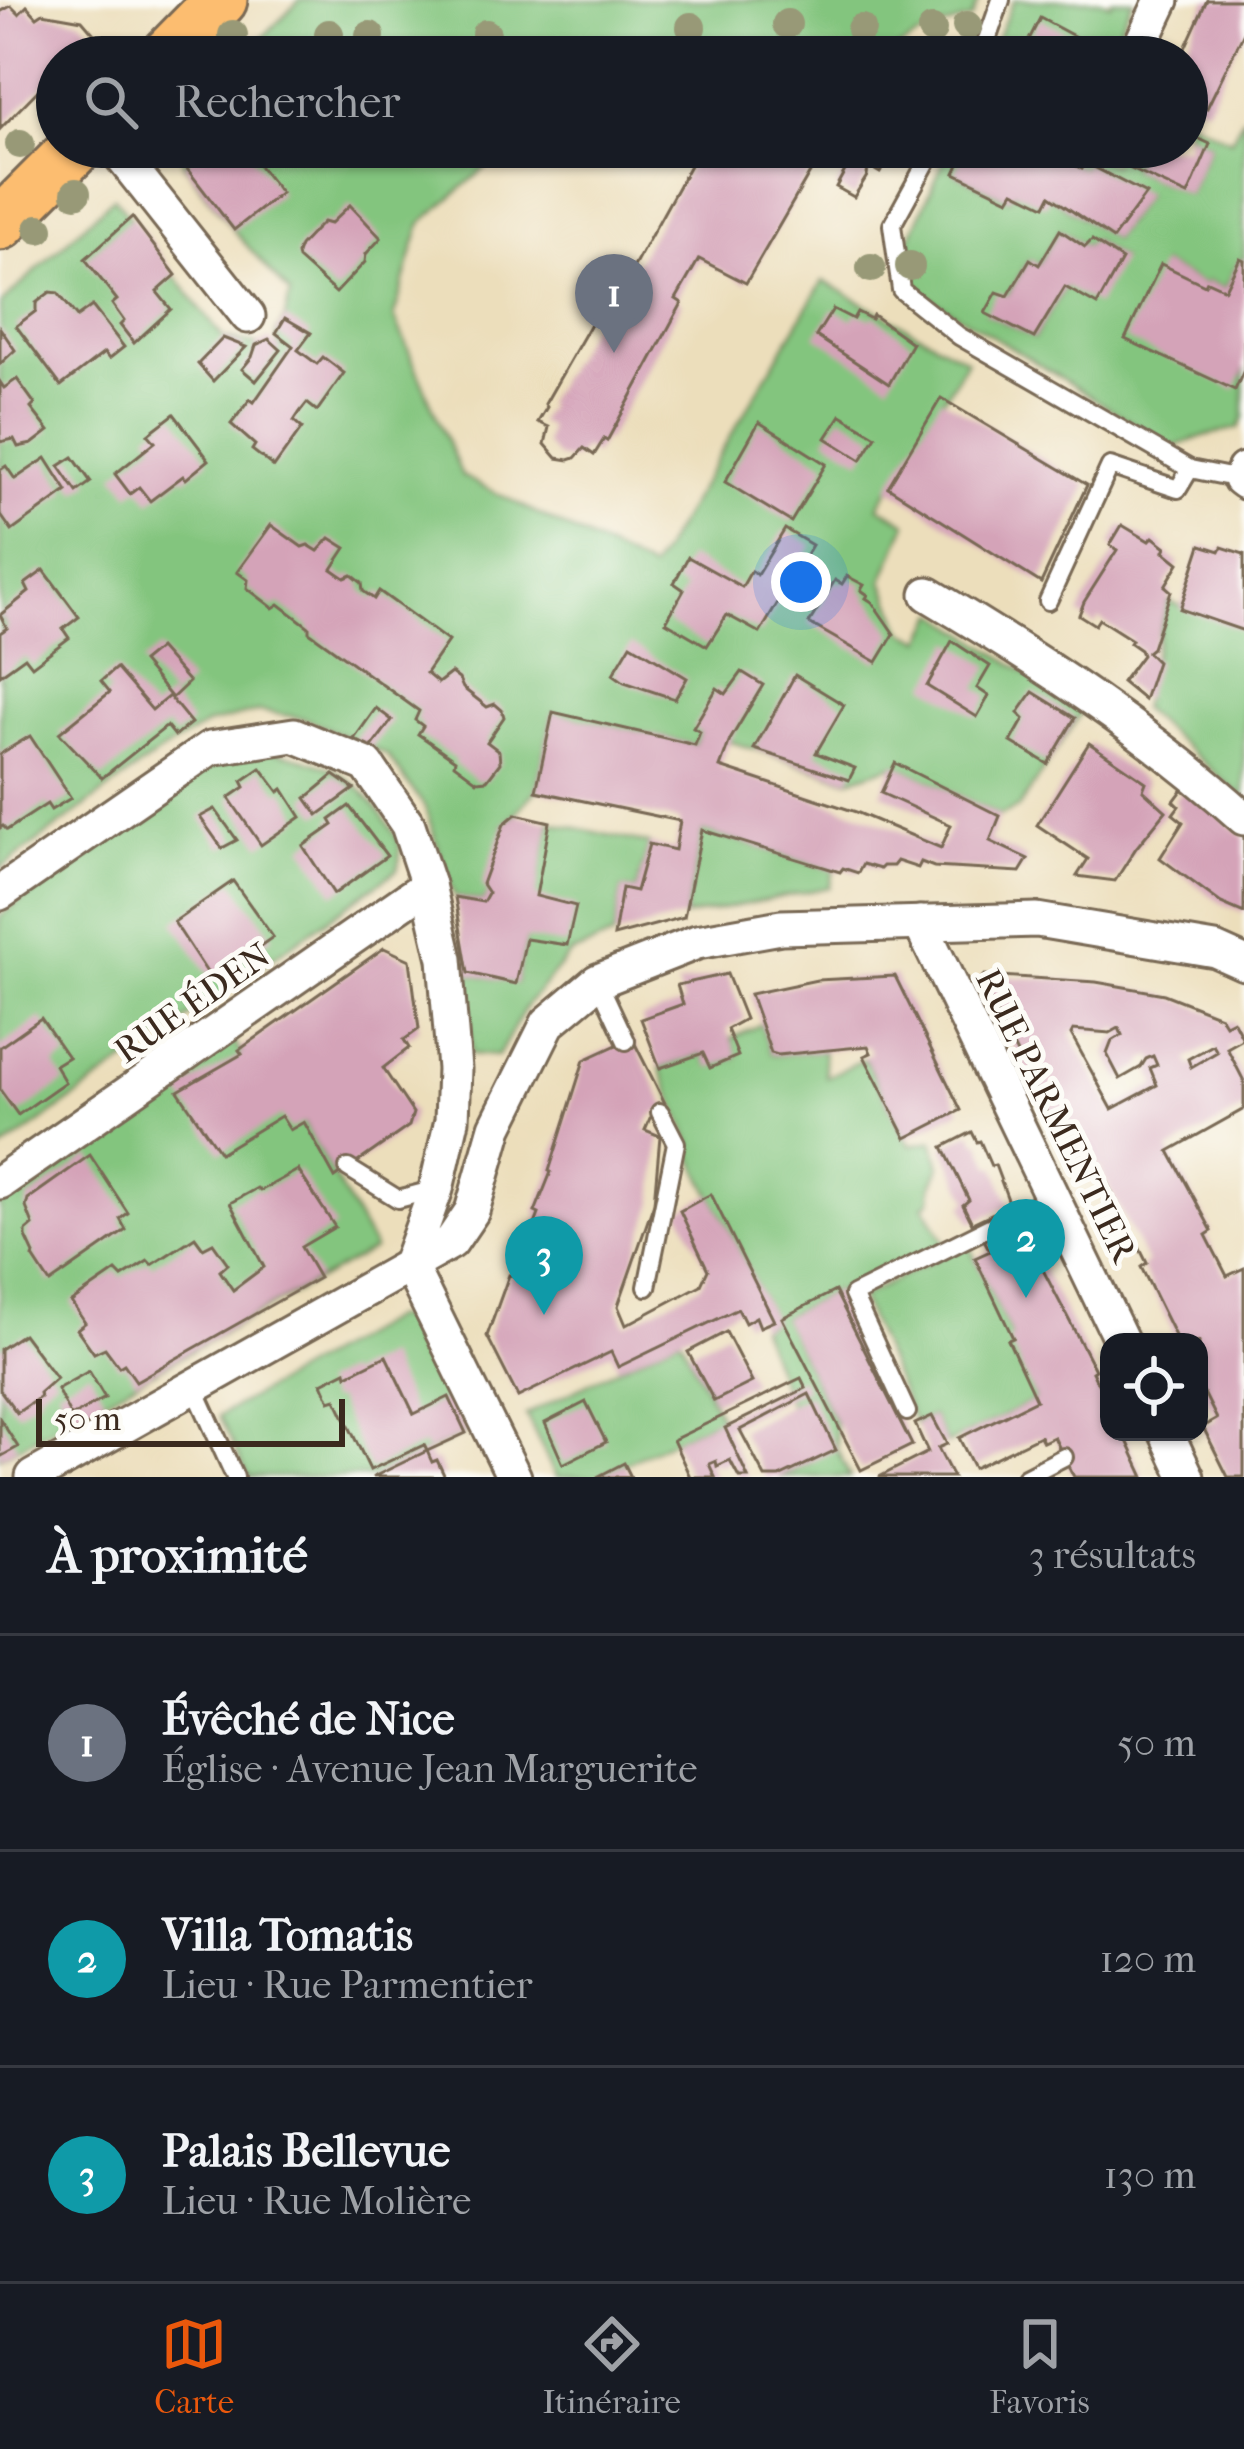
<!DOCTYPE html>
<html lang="fr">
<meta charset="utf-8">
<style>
:root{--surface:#171b24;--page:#242831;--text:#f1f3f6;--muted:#9ea1a6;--line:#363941;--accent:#ea580c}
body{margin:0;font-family:"IM FELL French Canon",serif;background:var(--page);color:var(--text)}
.controls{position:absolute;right:36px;bottom:36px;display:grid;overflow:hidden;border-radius:24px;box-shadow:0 3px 9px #0004}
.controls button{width:108px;height:108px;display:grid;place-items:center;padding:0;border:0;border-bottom:3px solid var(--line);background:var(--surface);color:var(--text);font:60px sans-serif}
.scale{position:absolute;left:36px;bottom:30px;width:309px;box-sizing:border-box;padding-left:12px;border:6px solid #3b2a1e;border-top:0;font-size:33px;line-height:42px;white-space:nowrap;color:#3b2a1e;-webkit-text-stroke:9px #fdfcf7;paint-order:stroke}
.you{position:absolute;left:801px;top:582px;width:42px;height:42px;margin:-30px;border:9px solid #fff;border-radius:50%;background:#1a73e8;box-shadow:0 0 0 18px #1a73e833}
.badge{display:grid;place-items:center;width:78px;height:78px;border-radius:50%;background:var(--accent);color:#fff;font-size:39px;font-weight:700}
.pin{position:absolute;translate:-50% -99px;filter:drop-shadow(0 3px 6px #0008)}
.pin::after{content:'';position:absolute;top:63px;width:42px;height:36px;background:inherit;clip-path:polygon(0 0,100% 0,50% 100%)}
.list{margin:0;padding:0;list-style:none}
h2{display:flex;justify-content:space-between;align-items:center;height:156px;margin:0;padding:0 48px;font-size:51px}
h2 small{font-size:39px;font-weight:400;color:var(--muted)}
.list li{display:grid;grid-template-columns:78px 1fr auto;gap:36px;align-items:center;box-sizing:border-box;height:216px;padding:0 48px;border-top:3px solid var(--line)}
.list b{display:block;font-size:45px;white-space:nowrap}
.list p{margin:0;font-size:39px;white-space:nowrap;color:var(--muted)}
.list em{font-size:39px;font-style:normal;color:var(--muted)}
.icon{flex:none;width:66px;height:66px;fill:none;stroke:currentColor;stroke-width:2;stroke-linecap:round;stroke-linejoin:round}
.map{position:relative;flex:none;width:1244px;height:1477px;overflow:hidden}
.search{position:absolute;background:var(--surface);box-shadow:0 3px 9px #0004;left:36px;right:36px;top:36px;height:132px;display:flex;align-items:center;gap:30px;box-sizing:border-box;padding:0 42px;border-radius:66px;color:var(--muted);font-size:45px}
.sheet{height:804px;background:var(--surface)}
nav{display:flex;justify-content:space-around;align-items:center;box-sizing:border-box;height:168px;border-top:3px solid var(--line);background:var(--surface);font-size:33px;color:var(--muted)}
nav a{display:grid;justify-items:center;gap:6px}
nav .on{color:var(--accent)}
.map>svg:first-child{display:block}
.green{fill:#83c57e;stroke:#5f784e;stroke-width:3;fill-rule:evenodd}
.building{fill:#d4a3b8;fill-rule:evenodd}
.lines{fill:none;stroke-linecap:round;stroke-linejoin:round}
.service-casing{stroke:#796955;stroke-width:22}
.minor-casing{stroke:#796955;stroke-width:39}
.primary-casing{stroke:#796955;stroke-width:57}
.service{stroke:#fff;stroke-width:16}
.minor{stroke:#fff;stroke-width:33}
.primary{stroke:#fcbd6f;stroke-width:51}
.tree{fill:#989977}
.labels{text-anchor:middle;stroke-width:10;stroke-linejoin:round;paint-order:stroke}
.street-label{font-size:36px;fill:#3b2a1e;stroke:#fdfcf7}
</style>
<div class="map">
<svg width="1244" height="1477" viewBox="0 0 1244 1477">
<rect width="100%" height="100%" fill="#fdfcf7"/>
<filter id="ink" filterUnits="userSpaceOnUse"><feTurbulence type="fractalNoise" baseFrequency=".00833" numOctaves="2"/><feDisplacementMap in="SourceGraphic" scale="24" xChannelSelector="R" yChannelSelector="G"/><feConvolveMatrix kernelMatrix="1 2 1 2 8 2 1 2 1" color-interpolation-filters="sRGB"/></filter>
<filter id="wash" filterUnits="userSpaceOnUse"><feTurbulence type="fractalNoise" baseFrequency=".004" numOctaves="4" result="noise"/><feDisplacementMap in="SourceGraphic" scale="48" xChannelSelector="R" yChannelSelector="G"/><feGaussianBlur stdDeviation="2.7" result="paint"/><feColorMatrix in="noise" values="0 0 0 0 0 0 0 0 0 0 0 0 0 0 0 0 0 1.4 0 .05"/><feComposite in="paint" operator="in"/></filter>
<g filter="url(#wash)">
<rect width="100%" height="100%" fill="#ecdebb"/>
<g class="green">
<path d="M300,0H979L971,19L932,30L882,57H727L662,36L636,57H243Z"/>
<path d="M1014,0H1100L1110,4L1112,0H1133L1106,57H989Z"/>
<path d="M1244,116V260L1240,259L1225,289L1208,281L1205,285L1161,264L1244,370V417L1239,428L1204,436L1173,447L911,286L903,254L950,147H967L956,174L1009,199L1014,191L1050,196L1113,239L1145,195L1086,163L1082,169L1042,147H1077L1112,165L1122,147H1141L1131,169L1188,194L1210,144L1187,133V119L1231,140ZM1060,230L1085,247L1093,240L1121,260L1065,287L1034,338L986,313L1008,296L1029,260L1039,265Z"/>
<path d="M180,147H510L421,223L394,316L462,476L651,570L823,281L967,360L879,506L907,523L883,581L904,631L923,640L937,613L1082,711L1019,807L1000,816L896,764L849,780L701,732L695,745L553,713L536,791L504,825L488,893L483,902L455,897L425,807L387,755L307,719L260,711L208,724L157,754L0,869V305L114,197L223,338L280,349L276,333L285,318L290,294L234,231L184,165Z"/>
<path d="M1167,601L1244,629V798L1141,709Z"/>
<path d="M271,751C325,763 352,771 384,818C398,839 404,844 397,870L0,1151V916L192,776L237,754Z"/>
<path d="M550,822L649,844L636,891L622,889L614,936L570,954L526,1006L498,1056L471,1054L468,973L516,983Z"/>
<path d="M702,830L834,870L830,887L684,917Z"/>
<path d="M761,1024L771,1053L778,1055L823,1050L826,1077L865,1059L910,1145L933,1141L940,1166L932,1186L931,1200L924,1205L947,1247L853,1295L835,1291L783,1318L834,1420L837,1450L850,1477H779L811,1462L760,1327L773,1321L688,1148L692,1145L660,1068L703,1053L710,1067L737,1057L731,1039Z"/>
<path d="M230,1035L240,1051L304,1122L374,1249L0,1457V1199Z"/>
<path d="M968,1243L1013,1338L1036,1400L947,1444L932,1416L915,1424L860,1298Z"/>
<path d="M393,1317L412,1322L466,1433L373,1477H249L219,1416Z"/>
<path d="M680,1337L720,1417L597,1477H556L526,1415Z"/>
</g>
<g id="blocks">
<g class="building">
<path d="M1207,0H1244V32L1207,108L1187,98V57H1181Z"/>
<path d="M11,6L19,14L27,6L37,17L43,13L82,20L94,34L71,57H57V71L0,129V12Z"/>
<path d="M1040,18L1083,41L1076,57H1020Z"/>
<path d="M1187,133L1210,144L1188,195L1131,169L1141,147H1187Z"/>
<path d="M203,147H244L281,193L234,230L184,165Z"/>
<path d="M700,147H771L812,169L746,283L699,259L676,299L682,303L607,441L604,439L594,455L584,448L575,458L569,460L557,458L545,444L549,427L538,422L547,407L545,404L623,268L631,272Z"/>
<path d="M858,147H878L874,154L887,161L880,173L868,166L867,176L854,197L836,187Z"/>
<path d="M967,147H1018L1031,153L1035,147H1042L1082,169L1086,163L1146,194L1113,239L1050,196L1045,206L1014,191L1009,199L955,173Z"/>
<path d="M350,205L381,238L366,254L365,262L336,293L298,259L297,254L300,246L314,231L323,222L330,224Z"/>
<path d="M132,217L176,275L157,292L171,309L134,343L120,325L124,321L112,304L117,300L85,259Z"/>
<path d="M1060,230L1085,247L1092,240L1122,260L1097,305L1065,287L1034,338L985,313L997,292L1008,296L1030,259L1039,265Z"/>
<path d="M1240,258L1244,260V370L1235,390L1125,339L1161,264L1205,285L1207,281L1225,289Z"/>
<path d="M50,292L58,293L77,317L92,306L124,347L109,359L104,353L61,386L16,326L36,311V303Z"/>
<path d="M833,309L853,319L857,312L871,319L873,315L912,343L889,384L816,336Z"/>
<path d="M285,318L311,333L298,350L317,364L323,357L344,373L317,411L307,403L300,412L294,421L302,428L274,467L252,450L255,445L231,424L250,399L254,402L293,346L276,333Z"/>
<path d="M0,328L15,350L0,364Z"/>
<path d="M223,338L246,347L213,381L198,364Z"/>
<path d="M269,339L281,350L256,381L242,369L252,357L256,345Z"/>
<path d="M17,379L35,404L31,408L49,431L32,444L18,447L14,439L0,442V382L4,388Z"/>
<path d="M941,398L1087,485L1041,583L888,487Z"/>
<path d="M174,414L209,460L186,479L183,476L150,501L139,487L130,494L115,474L155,442L148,434Z"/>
<path d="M841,415L876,436L861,460L826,438Z"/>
<path d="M759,422L826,464L791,522L725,482Z"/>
<path d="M73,457L91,482L77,492L59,466Z"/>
<path d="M46,458L67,491L12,531L0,514V470L6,466L15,479Z"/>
<path d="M271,525L302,547L308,545L318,551L330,538L346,548L332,569L345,578L352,575L362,583L363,591L374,599L379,591L448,641L426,673L438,683L451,673L459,679L463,688L487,707L495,704L502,710L504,717L487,742L499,751L500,763L487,780L477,781L454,764L455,760L418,734L423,726L415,720L419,711L309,632V627L279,604L273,608L247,588L248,580L237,572Z"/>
<path d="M1122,525L1149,541L1153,537L1166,547L1164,551L1179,563L1165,586L1171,591L1152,648L1147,652L1157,662L1144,700L1122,682L1142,655L1140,650L1130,643L1132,640L1099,619L1095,625L1079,615L1084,602L1117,550L1110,545Z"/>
<path d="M785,529L812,545L760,633L727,615L707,646L666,622L684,590L674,583L688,557L742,587L751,571L757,575Z"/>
<path d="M1201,545L1220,551L1222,547L1244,554V631L1180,609Z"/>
<path d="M44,570L79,617L63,629L69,638L32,666L25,657L0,675V633L7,628L0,615L29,592L25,584Z"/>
<path d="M847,576L864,585L861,590L868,595L866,598L872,602L894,634L877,662L809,623L835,580L842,584Z"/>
<path d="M952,641L990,666L977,688L989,696L977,717L927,686Z"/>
<path d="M631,644L687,678L675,699L624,682L613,674Z"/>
<path d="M159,648L189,682L172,698L142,662Z"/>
<path d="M116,668L152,710L169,696L191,723L175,736L167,726L102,778L59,733L110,692L101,681Z"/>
<path d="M742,672L763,685L730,740L720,767L856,812L941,848L951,825L881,793L895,763L1000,816L990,841L1028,859L1020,872L934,867L921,862L918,868L897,861L893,866H883L880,869L863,864L858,873L843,868L840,872L702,830L684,917L614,936L622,888L636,891L649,844L675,850L680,821L536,791L553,712L695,745L700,732L693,728L717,688L726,694Z"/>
<path d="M795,675L844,705L816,753L855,768L849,780L754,749Z"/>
<path d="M1033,692L1075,718L1048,764L1011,742L1024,719L1018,713Z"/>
<path d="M376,708L392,720L371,748L354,739Z"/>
<path d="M30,736L71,798L51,810L47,804L7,830L3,826L0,828V754Z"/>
<path d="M1089,743L1146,782L1143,790L1166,811L1136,848L1115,881L1077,876L1088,859L1037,825Z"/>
<path d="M261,768L279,792L283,789L301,817L261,845L229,798L245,787L242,781Z"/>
<path d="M334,775L354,789L318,815L306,798Z"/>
<path d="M1186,785L1244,837V913L1221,903L1160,858L1183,822L1173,814L1179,806L1174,801Z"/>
<path d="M349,806L387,856L334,894L303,846L333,825L330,820Z"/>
<path d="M215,809L237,840L222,848L200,817Z"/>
<path d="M516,814L550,822L536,896L576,906L567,945L526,939L516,984L468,973L455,897L483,902L488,893L482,884L504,824Z"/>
<path d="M233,881L273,937L212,980L174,922Z"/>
<path d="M384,948L410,960L419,1029L404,1040L409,1048L383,1068L413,1113L409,1126L335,1178L304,1122L290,1130L281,1116L220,1153L178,1091L242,1054L239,1050Z"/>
<path d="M727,974L745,1019L727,1029L738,1056L710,1068L703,1053L660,1068L641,1019L683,1004L677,985Z"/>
<path d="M984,975L1096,982L1164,994L1220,1016L1225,1024L1233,1020L1243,1039L1227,1048L1244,1081V1109L1169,1151L1212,1231L1206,1235L1227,1276L1244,1268V1477H1228L1203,1427L1217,1419L1199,1383V1342H1178L1141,1267L1147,1263L1079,1127L1059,1137L980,980ZM1119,1028L1122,1035L1112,1041L1107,1054L1120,1079L1141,1067L1146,1059L1153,1056L1157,1065L1150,1068L1157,1085L1112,1109L1071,1034L1073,1030L1110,1033ZM1213,1045L1217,1052L1191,1067L1188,1059Z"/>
<path d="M895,976L961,1110L906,1138L864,1056L871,1053L868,1046L778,1055L771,1053L750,994L817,980Z"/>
<path d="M41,1018L68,1057L55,1065L65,1082L18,1115L0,1090V1047Z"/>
<path d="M632,1038L667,1107L650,1118L645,1130L660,1136L654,1203L618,1306L626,1325L701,1285L708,1270L680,1211L711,1194L774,1321L760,1327L756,1317L745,1323L738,1309L618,1367L611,1352L518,1397L487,1336L509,1275L515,1276L529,1234L531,1235L539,1214L535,1212L551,1172L549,1171L584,1060Z"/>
<path d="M972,1132L977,1142L980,1141L991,1166L995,1165L1010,1205L972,1223L963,1205L969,1200L943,1147Z"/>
<path d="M90,1155L128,1213L120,1219L126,1230L50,1283L33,1257L34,1254L26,1237V1231L33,1225L26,1207L28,1199Z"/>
<path d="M298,1170L335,1227L301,1247L319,1278L136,1381L124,1364L119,1367L105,1348L94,1353L77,1329L85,1323L71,1302L116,1271L122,1277L148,1261L152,1265L195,1237L203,1248L213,1243L228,1264L220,1271L233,1290L264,1267L230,1203L257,1188L260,1191Z"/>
<path d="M1016,1218L1095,1370L1092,1372L1109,1405V1432H1123L1144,1477H1074L1054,1437L1043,1442L1040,1436L974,1468L959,1438L1036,1400L1008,1340L1013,1338L975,1258L990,1251L982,1236Z"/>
<path d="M835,1291L912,1445L861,1470L782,1318Z"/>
<path d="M726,1332L752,1382L714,1401L688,1352Z"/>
<path d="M23,1334L56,1378L39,1393L40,1397L17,1413L0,1390V1349Z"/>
<path d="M386,1356L414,1414L449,1397L466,1433L427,1451L424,1445L370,1470L336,1399L330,1401L322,1383L346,1371L347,1375Z"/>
<path d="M89,1371L105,1398L71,1417L57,1389Z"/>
<path d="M801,1378L806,1388L725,1428L748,1477H739L730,1460L717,1466L716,1461L709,1464L715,1477H690L673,1440Z"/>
<path d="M809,1394L836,1450L779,1477H765L740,1430Z"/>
<path d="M586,1402L606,1442L563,1464L545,1423Z"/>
<path d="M932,1416L947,1444L938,1448L953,1477H879L928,1452L915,1424Z"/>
<path d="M0,1419L18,1447L0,1457Z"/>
<path d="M427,1451L432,1462L437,1460L445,1477H373Z"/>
<path d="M624,1463L631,1477H597Z"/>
</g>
</g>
</g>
<g filter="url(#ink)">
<use href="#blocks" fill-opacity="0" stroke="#796955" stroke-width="3"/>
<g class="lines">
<g class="service-casing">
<g id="service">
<path d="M981,57L1001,0"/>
<path d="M935,147L892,225L901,290L959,336L1190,469L1240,479"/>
<path d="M1048,601L1110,466L1178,489L1190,469"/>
<path d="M598,981L626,1041"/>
<path d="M348,1168L398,1199L436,1189"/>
<path d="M647,1287L676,1143L660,1112"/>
<path d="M194,1387L235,1477"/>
<path d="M907,1412L853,1295L1052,1196"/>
<path d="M1025,1477L1064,1457"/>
</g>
</g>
<g class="minor-casing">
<g id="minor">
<path d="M1135,57L1162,0"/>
<path d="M114,147L248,316"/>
<path d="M1244,470L1240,479L1244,482"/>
<path d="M928,594C1037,659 1150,733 1244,818"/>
<path d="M0,893L210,748L294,735L367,765L408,825L428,885L445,959L454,1069L452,1120L436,1189L409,1264"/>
<path d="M920,923L1122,1342"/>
<path d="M0,1182L428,885"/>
<path d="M409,1264L514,1477"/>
<path d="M1166,1432L1187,1477"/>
<path d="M33,1477L451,1242L472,1211L496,1127L548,1023L598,981L697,942L781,927L1037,920L1215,950L1244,963"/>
</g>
</g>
<g class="primary-casing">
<g id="primary">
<path d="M165,57L221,0"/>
<path d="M0,224L77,147"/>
</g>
</g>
<use href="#service" class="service"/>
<use href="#minor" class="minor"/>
<use href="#primary" class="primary"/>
</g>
<g class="tree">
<circle cx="787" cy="24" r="15"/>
<circle cx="967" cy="26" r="15"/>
<circle cx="691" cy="27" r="15"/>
<circle cx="861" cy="29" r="15"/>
<circle cx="932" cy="30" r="15"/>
<circle cx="329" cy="34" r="15"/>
<circle cx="486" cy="34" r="15"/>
<circle cx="233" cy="35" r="15"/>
<circle cx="370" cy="36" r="15"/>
<circle cx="20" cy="144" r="15"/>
<circle cx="76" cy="193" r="15"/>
<circle cx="39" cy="229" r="15"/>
<circle cx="910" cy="266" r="15"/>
<circle cx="871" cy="268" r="15"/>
</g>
</g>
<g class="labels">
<g class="street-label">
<text transform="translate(192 1002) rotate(-35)" y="13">RUE ÉDEN</text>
<text transform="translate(1057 1115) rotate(64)" y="13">RUE PARMENTIER</text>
</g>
</g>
</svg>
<div class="controls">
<button><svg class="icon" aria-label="locate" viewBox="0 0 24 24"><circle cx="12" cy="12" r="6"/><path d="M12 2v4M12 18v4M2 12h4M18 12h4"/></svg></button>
</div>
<div class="scale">50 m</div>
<div class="you"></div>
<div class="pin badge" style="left:614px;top:353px;background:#6b7280">1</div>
<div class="pin badge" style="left:1026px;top:1298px;background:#0f9aa8">2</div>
<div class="pin badge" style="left:544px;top:1315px;background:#0f9aa8">3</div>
<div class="search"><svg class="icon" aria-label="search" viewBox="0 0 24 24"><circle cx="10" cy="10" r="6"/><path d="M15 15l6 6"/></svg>Rechercher</div>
</div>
<section class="sheet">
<h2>À proximité<small>3 résultats</small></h2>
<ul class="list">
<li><span class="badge" style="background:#6b7280">1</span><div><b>Évêché de Nice</b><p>Église · Avenue Jean Marguerite</p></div><em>50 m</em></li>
<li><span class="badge" style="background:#0f9aa8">2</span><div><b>Villa Tomatis</b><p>Lieu · Rue Parmentier</p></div><em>120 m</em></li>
<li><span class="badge" style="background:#0f9aa8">3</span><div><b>Palais Bellevue</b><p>Lieu · Rue Molière</p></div><em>130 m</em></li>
</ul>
</section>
<nav>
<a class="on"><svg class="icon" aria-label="map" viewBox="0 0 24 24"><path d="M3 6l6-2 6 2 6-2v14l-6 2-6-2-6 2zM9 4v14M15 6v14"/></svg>Carte</a>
<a><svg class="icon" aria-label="directions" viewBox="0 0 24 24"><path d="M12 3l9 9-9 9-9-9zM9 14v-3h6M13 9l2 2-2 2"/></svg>Itinéraire</a>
<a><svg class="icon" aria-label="saved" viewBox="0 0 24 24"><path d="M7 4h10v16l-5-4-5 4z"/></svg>Favoris</a>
</nav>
